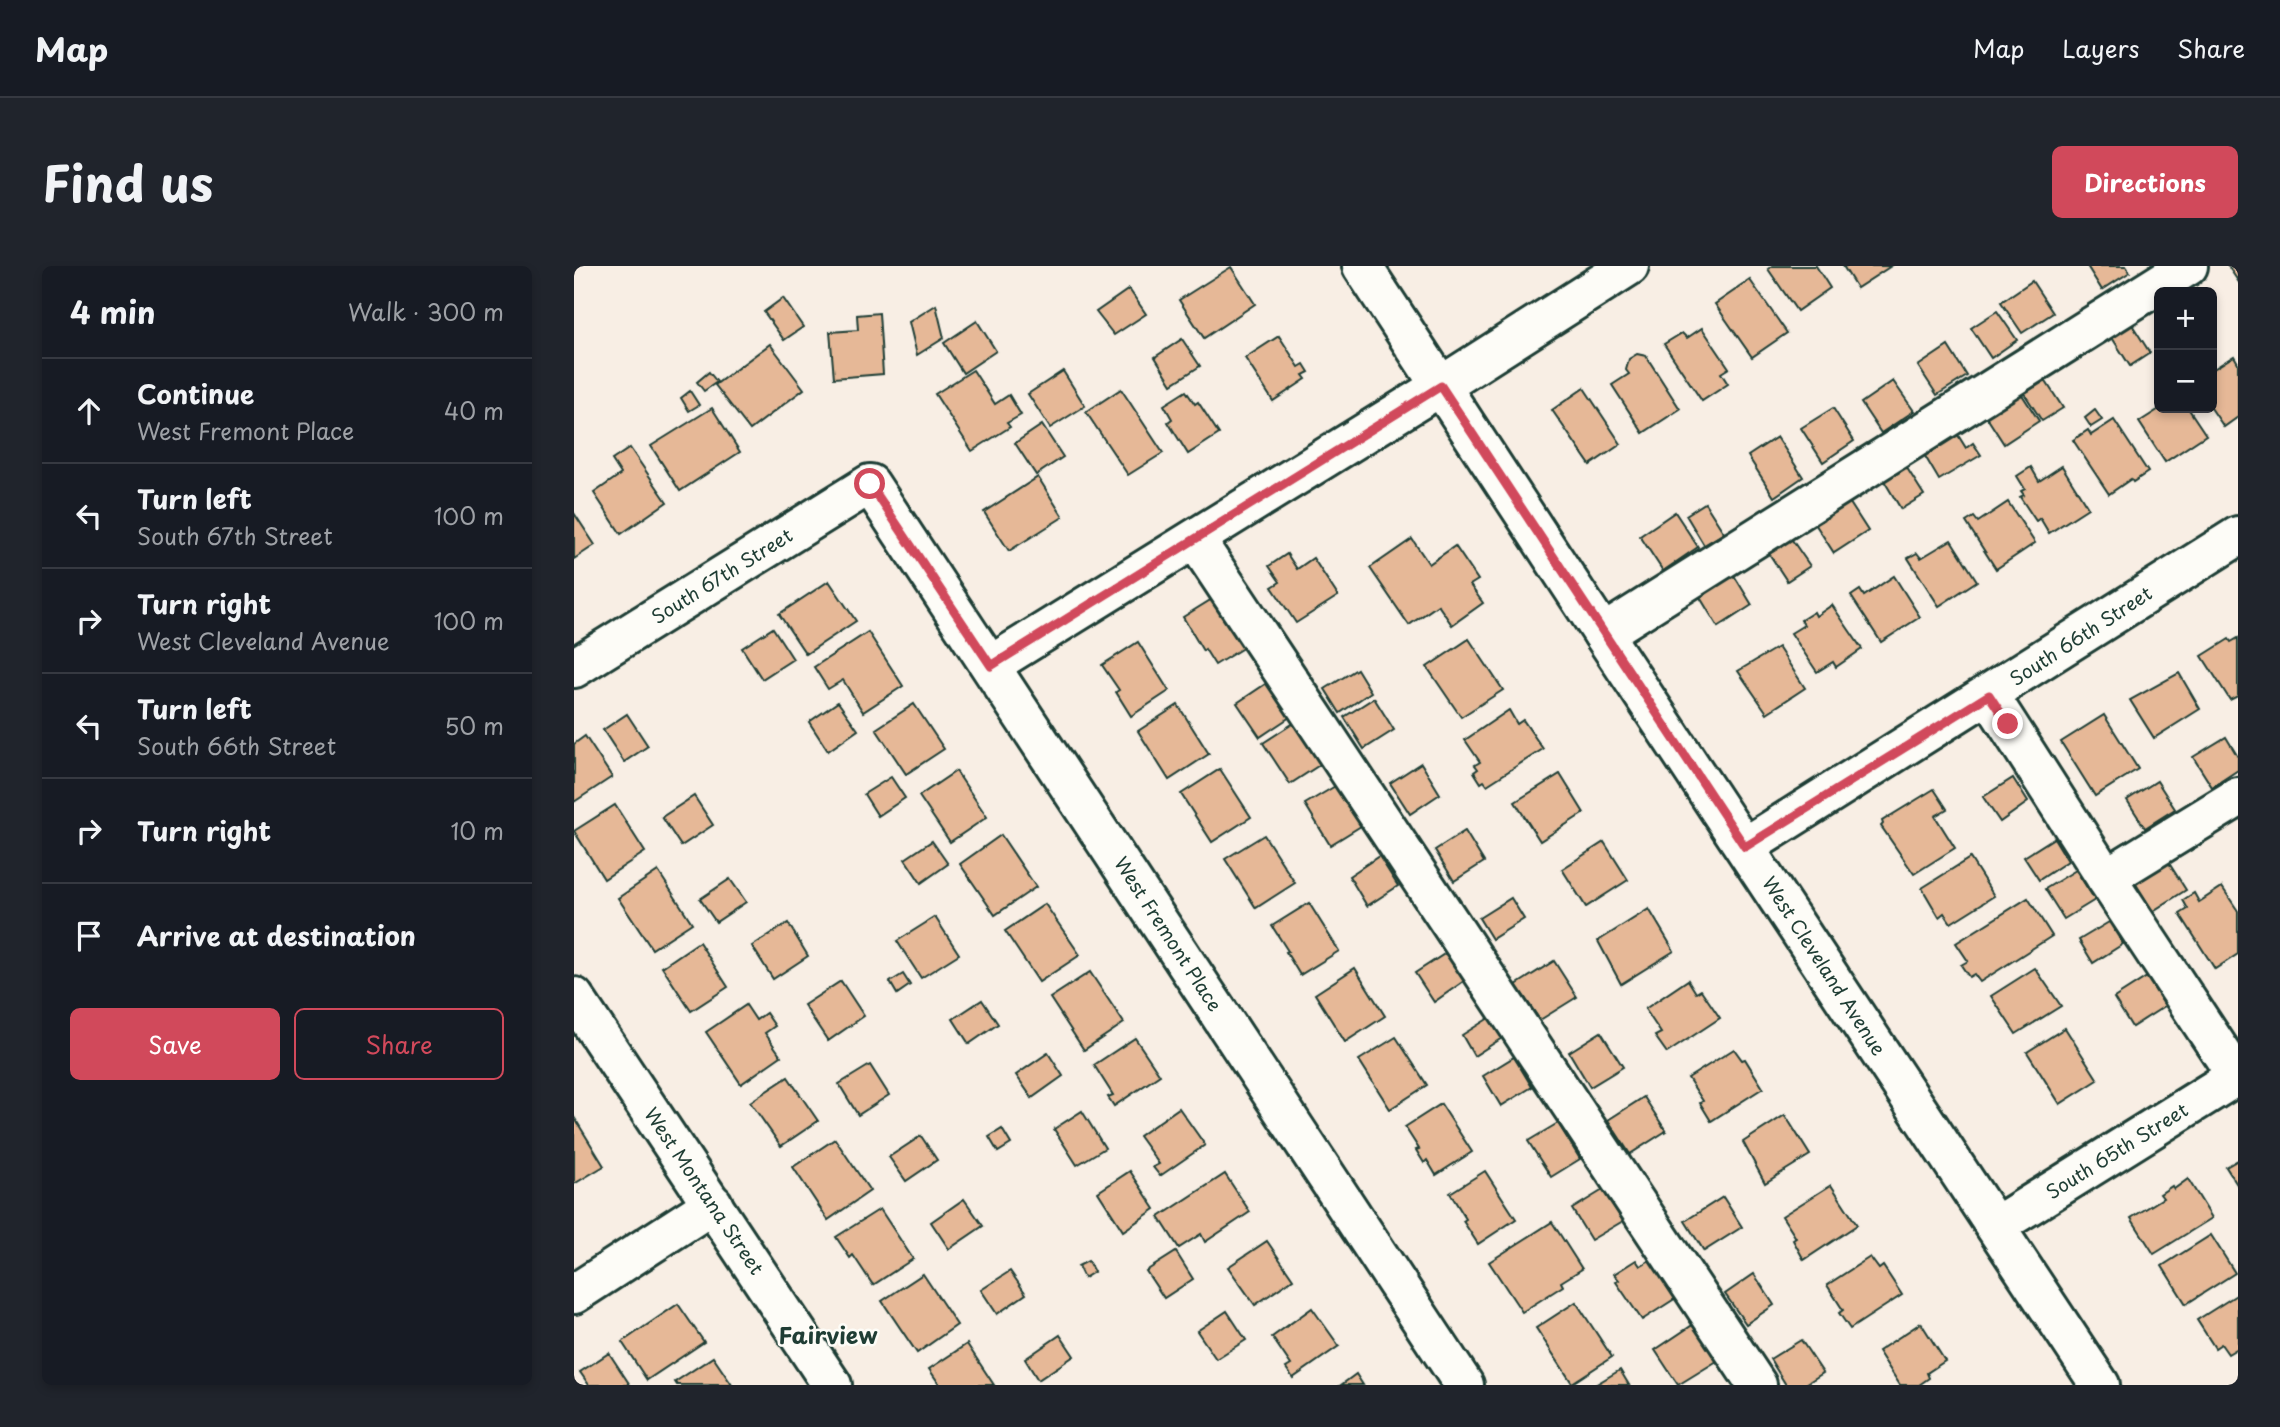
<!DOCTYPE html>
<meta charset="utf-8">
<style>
:root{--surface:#171b24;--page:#20242c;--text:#f1f3f6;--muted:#9ea1a6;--line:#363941;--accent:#d1495b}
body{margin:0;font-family:"Playpen Sans",sans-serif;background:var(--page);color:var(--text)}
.controls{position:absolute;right:21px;top:21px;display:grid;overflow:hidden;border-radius:10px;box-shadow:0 4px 10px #0003}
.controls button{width:63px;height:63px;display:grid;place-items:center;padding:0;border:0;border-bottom:2px solid var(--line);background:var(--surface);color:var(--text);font:35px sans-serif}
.stop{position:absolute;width:21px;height:21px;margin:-16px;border:5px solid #d1495b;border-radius:50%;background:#fff}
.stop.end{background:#d1495b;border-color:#fff;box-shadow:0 2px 7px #0008}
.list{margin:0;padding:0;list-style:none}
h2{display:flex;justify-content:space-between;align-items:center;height:91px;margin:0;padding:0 28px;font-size:30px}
h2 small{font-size:23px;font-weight:400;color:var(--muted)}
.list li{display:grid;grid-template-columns:46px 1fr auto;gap:21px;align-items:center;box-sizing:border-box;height:105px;padding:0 28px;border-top:2px solid var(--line)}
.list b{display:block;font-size:26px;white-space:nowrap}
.list p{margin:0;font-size:23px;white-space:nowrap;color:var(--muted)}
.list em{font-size:23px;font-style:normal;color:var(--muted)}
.actions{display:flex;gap:14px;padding:21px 28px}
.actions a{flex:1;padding:16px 0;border:2px solid var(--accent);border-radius:10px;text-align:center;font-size:24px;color:var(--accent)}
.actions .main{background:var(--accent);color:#fff}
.icon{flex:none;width:38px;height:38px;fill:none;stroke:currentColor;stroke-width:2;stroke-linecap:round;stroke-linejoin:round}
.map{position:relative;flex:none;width:1664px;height:1119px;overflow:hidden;border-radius:10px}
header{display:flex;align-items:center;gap:42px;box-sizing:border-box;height:98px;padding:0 35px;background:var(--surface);border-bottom:2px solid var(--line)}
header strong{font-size:33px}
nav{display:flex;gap:38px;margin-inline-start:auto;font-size:24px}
.intro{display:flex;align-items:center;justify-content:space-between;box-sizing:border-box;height:168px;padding:0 42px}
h1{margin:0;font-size:49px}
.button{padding:18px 32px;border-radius:10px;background:var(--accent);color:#fff;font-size:24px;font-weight:700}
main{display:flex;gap:42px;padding:0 42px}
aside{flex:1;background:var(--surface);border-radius:10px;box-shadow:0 4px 10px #0003}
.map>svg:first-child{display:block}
.building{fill:#e6b897;stroke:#1f3d34;stroke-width:2}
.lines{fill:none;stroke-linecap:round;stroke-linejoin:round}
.minor-casing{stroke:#1f3d34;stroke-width:44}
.minor{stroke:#fdfcf7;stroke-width:38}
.route{stroke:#d1495b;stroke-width:9}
.labels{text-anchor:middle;stroke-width:5;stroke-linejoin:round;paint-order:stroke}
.street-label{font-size:19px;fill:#1f3d34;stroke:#fdfcf7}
.quarter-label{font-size:23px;font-weight:bold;fill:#1f3d34;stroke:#fdfcf7}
</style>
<header>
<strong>Map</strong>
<nav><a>Map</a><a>Layers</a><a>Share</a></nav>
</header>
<div class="intro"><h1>Find us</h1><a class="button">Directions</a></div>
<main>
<aside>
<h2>4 min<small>Walk · 300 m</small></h2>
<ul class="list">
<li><svg class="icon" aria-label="ahead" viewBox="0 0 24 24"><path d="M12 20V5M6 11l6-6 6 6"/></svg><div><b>Continue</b><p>West Fremont Place</p></div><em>40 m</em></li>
<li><svg class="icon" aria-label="left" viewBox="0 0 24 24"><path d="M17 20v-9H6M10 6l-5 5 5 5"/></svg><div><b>Turn left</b><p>South 67th Street</p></div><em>100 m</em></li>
<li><svg class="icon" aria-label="right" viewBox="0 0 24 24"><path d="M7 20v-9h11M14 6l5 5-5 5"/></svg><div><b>Turn right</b><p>West Cleveland Avenue</p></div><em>100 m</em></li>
<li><svg class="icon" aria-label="left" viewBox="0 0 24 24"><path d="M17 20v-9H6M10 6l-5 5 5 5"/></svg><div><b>Turn left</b><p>South 66th Street</p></div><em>50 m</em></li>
<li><svg class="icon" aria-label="right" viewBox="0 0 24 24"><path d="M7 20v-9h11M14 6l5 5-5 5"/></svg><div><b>Turn right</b></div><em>10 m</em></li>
<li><svg class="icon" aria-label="arrive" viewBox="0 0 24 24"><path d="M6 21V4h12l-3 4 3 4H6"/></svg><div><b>Arrive at destination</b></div></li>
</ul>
<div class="actions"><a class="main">Save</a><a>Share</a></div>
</aside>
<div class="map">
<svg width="1664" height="1119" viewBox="0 0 1664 1119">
<rect width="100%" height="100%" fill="#f8eee4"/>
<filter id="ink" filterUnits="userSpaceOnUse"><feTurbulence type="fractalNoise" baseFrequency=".0143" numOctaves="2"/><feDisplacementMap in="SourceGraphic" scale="14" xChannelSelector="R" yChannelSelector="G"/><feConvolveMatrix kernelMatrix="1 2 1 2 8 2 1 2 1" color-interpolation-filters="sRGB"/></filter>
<g filter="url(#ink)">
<g class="building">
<path d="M1198,0H1242L1256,22L1223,45L1194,3Z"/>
<path d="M1269,0H1317L1283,22Z"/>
<path d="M1513,0H1552L1556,6L1528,24Z"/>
<path d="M1654,0H1664V15Z"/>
<path d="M657,1L681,38L630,72L605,34Z"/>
<path d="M1176,14L1213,67L1178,91L1141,38Z"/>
<path d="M1458,15L1479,47L1448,67L1427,36Z"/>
<path d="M555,23L572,48L540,69L522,46Z"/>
<path d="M209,32L229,61L210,74L190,46Z"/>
<path d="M362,39L370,72L343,89L335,56Z"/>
<path d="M1423,45L1443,74L1417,92L1397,62Z"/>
<path d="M305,47L309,108L260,112L256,66L284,64L283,49Z"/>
<path d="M403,55L422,85L389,107L370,77Z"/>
<path d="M1557,57L1576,87L1556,100L1537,70Z"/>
<path d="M1128,62L1155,102L1147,107L1154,118L1128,135L1090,78L1108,67L1113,72Z"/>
<path d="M705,70L725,101L730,98L735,106L729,109L732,113L699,135L671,92Z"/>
<path d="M608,73L626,100L598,118L581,91Z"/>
<path d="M196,78L230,123L176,164L141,119Z"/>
<path d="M1374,80L1393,110L1363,129L1344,100Z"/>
<path d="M1063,88L1072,90L1106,143L1069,167L1038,119L1055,108L1052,104L1055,93Z"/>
<path d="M1660,90L1664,97V151L1650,161L1637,142L1638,104Z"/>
<path d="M399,104L421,138L435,129L447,149L433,157L436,161L398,185L361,128Z"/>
<path d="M489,105L511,140L476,162L454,128Z"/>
<path d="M135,106L143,116L130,125L123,116Z"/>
<path d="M1469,111L1489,142L1468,155L1448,124Z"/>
<path d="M1319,115L1340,145L1307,167L1287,137Z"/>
<path d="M1010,122L1047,178L1016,199L978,144Z"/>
<path d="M547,123L589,187L554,209L512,146Z"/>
<path d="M1445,124L1465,155L1430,178L1410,147Z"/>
<path d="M116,125L125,139L115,145L107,132Z"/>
<path d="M612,125L621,138L624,136L645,168L614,188L594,156L598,153L590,139Z"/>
<path d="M138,142L166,186L106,225L77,180Z"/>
<path d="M1259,142L1280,175L1249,196L1227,162Z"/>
<path d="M1587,142H1614L1632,169L1591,196L1565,156Z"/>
<path d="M1521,144L1528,154L1517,161L1511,152Z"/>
<path d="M1540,154L1574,206L1559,216L1557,213L1535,228L1499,174L1514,164L1517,169Z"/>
<path d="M468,159L489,191L462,209L441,177Z"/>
<path d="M1382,166L1392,182L1399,177L1407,189L1365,214L1348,185Z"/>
<path d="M1203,171L1229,211L1200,231L1174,190Z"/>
<path d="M56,182L93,236L47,268L20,227L47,208L38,194Z"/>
<path d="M1331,199L1350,229L1327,243L1309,213Z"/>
<path d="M1488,200L1514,242L1475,267L1466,252L1462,255L1446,231L1450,229L1447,225L1451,223L1443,210L1457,201L1465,215Z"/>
<path d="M464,211L489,251L435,285L410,246Z"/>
<path d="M1274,234L1294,265L1260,287L1240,256Z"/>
<path d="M1434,236L1461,277L1422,303L1392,256L1400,251L1404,256Z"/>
<path d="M1131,237L1150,267L1130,279L1112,249Z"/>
<path d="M1101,246L1124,281L1089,305L1066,270Z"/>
<path d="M0,247L21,279L0,293Z"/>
<path d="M1216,271L1236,300L1213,315L1194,286Z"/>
<path d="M838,273L855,298L881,280L904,314L896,319L909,337L878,359L864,339L835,359L796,302Z"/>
<path d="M1377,274L1403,315L1365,340L1334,292L1343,287L1347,292Z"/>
<path d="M713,288L723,303L739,292L764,330L722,357L698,321L706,316L695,300Z"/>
<path d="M1158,306L1178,339L1144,361L1124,328Z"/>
<path d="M1320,310L1346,351L1307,376L1277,330L1286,324L1290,330Z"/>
<path d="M255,315L282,355L232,388L205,348Z"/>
<path d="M643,330L672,380L641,399L631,383L629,385L609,351Z"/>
<path d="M1258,339L1288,383L1262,401L1259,396L1243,406L1217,367L1230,359L1227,354L1240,346L1242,350Z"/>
<path d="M199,362L219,393L188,413L168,382Z"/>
<path d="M294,366L329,420L289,446L269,414L254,423L240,401Z"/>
<path d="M1664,372V430L1656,434L1628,390L1655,373L1657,376Z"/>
<path d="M895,373L929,424L887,451L853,401Z"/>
<path d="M564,376L595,425L557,450L542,426L545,424L528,399Z"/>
<path d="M1204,381L1231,422L1193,447L1164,405Z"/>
<path d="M783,403L797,426L766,447L751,423Z"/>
<path d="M1605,407L1626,443L1580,472L1556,434Z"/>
<path d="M693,417L716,451L686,471L663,437Z"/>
<path d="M800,432L820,464L790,483L770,451Z"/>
<path d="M264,436L284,464L254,485L235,456Z"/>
<path d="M340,438L370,483L332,508L302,463Z"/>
<path d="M604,439L635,488L595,514L564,465Z"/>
<path d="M935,444L943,458L949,454L969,483L913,519L910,515L907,517L900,506L904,503L901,499L906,496L891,474Z"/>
<path d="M53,448L74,480L50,496L29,464Z"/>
<path d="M1530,449L1564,503L1521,530L1487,476Z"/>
<path d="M720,457L747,498L716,518L689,477Z"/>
<path d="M11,470L38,511L0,536V478Z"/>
<path d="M1652,471L1664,491V504L1638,521L1619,491Z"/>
<path d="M847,497L866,528L836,548L816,517Z"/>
<path d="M646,503L677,551L638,576L607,528Z"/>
<path d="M382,505L413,551L376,576L345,530Z"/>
<path d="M986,508L1010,547L966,575L941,536Z"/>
<path d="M317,511L331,532L304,550L290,528Z"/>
<path d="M1439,512L1454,536L1426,556L1409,531Z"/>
<path d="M1583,515L1601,543L1571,562L1553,534Z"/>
<path d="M763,519L787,560L756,579L731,538Z"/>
<path d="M1360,523L1373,543L1361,550L1381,582L1340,608L1307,560L1309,558L1308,555Z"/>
<path d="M120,530L139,559L107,580L88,551Z"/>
<path d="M41,539L71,586L30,613L0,565Z"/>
<path d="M891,565L910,596L880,615L861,584Z"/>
<path d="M427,569L462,621L421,649L386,598Z"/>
<path d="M690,569L721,617L682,642L651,593Z"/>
<path d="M1480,572L1494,595L1465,614L1450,591Z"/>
<path d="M358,575L374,598L347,617L331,593Z"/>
<path d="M1030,576L1054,614L1012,641L988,603Z"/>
<path d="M805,590L824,620L793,640L775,610Z"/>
<path d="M1396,592L1420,630L1377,657L1370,647L1365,651L1348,622Z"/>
<path d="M1593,594L1612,624L1579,645L1560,615Z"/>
<path d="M1502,604L1521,634L1490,653L1471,623Z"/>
<path d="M84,605L118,657L78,683L44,632Z"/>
<path d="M156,613L172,636L142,656L126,633Z"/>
<path d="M1648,621L1664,645V688L1641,703L1606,648L1614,643L1609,634L1620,627L1625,636Z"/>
<path d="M937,632L950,653L918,673L905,652Z"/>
<path d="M1454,632L1478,670L1406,716L1400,708L1395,711L1387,699L1394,695L1382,677Z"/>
<path d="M735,637L765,685L726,709L712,686L714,685L698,660Z"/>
<path d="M471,638L506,689L465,716L431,665Z"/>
<path d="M1075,643L1100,685L1047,718L1024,675Z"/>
<path d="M361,651L385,688L347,712L323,675Z"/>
<path d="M1535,656L1549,678L1519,697L1505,674Z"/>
<path d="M214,657L234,690L199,713L178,680Z"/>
<path d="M125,676L154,721L117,745L88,701Z"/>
<path d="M872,687L890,715L860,736L841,707Z"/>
<path d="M980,695L1003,731L966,754L942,719Z"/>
<path d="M781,702L811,750L771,776L741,728Z"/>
<path d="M1461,702L1487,740L1442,768L1417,730Z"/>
<path d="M516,706L550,757L510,784L476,732Z"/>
<path d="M329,708L336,719L323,728L316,716Z"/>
<path d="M1573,711L1591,740L1558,761L1540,732Z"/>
<path d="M1114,714L1122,727L1127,724L1146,752L1093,787L1081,770L1087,767L1071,743Z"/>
<path d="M267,715L290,750L254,775L230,739Z"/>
<path d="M408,734L424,758L395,778L379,753Z"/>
<path d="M172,739L182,754L192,747L201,760L191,767L207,790L167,818L132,766Z"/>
<path d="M915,752L928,772L900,790L888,769Z"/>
<path d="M1491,762L1524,814L1486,838L1453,786Z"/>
<path d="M1027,766L1049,801L1016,821L995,786Z"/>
<path d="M822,771L853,819L816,843L785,794Z"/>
<path d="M561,772L586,809L540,840L534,831L539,829L520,799Z"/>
<path d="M1160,783L1168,794L1171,793L1189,822L1137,855L1126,837L1129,835L1114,812Z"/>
<path d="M474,787L489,810L458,832L442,809Z"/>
<path d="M940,791L958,821L927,840L909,810Z"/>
<path d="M296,799L315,829L284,849L265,818Z"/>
<path d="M214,811L244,855L207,880L176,836Z"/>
<path d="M1070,831L1092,865L1056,888L1034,854Z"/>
<path d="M867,838L898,886L862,909L853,894L850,897L842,884L845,883L831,861Z"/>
<path d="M605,842L631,879L586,910L579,901L585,898L565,870Z"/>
<path d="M508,845L531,882L503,899L480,863Z"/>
<path d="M1211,849L1236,889L1191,917L1169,876Z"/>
<path d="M0,851L30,900L0,918Z"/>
<path d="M984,857L1006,893L977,911L954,875Z"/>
<path d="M428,863L437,878L424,886L415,871Z"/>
<path d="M347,870L363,894L332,915L315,891Z"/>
<path d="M261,873L296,925L254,954L219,901Z"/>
<path d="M1664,894V920L1652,901Z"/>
<path d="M556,905L581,943L549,965L524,926Z"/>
<path d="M911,905L942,953L904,978L889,955L892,953L876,927Z"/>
<path d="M651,908L676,946L631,976L627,968L605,982L585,951Z"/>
<path d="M1614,913L1638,952L1580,988L1557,952L1589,932L1586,928L1598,920L1600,923Z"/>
<path d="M1257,919L1283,959L1230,994L1219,974L1222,972L1208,950Z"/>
<path d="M1029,924L1049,955L1017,974L998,943Z"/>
<path d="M1149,931L1168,961L1130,985L1111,955Z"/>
<path d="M390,933L409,960L375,983L357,956Z"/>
<path d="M306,943L339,993L299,1019L279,989L276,992L262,971Z"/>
<path d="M978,956L1008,1003L987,1016L989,1020L948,1046L915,996Z"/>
<path d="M1637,969L1661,1007L1612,1038L1588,1000Z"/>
<path d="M693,975L719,1013L681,1039L654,1001Z"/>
<path d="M602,986L619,1013L590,1032L572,1005Z"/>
<path d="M1296,991L1305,1003L1309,1000L1328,1029L1276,1063L1265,1047L1269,1044L1253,1019Z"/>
<path d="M1062,994L1066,1000L1076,994L1102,1032L1068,1054L1042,1016L1045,1014L1040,1008Z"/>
<path d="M514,995L520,1006L510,1012L504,1000Z"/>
<path d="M436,1005L452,1028L423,1048L407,1024Z"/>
<path d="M349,1008L383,1059L343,1087L308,1035Z"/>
<path d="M1180,1008L1200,1039L1172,1058L1151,1028Z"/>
<path d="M1664,1028V1082L1654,1088L1647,1078L1641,1082L1623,1054Z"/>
<path d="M1002,1036L1038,1091L998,1117L962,1062Z"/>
<path d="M104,1038L130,1076L73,1114L48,1076Z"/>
<path d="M738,1042L765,1080L719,1112L712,1102L717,1099L698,1071Z"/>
<path d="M653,1045L672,1074L642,1093L623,1065Z"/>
<path d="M1347,1057L1371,1095L1353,1107L1355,1112L1345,1119H1326L1304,1085Z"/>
<path d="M1120,1058L1143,1095L1104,1119L1081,1084Z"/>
<path d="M486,1069L500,1090L464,1114L451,1093Z"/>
<path d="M1227,1074L1249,1107L1230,1119H1212L1196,1093Z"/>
<path d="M393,1078L420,1119H366L355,1103Z"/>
<path d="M35,1087L56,1119H15L6,1106Z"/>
<path d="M139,1091L158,1119H103L101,1116Z"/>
<path d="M1046,1104L1055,1119H1021Z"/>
<path d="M782,1108L789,1119H767Z"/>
</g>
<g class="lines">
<g class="minor-casing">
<g id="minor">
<path d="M788,0L1029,368L1526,1119"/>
<path d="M621,273L1183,1119"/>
<path d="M1029,368L1614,0"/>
<path d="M417,399L867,120L1055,0"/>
<path d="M0,402L296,218L890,1119"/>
<path d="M1415,429L1532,612L1664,812"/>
<path d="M1171,581L1664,270"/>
<path d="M1532,612L1664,531"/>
<path d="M0,731L258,1119"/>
<path d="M1422,960L1664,809"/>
<path d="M0,1028L139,938"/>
</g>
</g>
<use href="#minor" class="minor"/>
</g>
</g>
<g class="lines" filter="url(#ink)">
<path class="route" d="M296,218L417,400L867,120L1171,581L1415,429L1434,458"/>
</g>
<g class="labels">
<g class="street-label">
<text transform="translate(148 310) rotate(-32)" y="7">South 67th Street</text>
<text transform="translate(1507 370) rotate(-33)" y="7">South 66th Street</text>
<text transform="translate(594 668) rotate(57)" y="7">West Fremont Place</text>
<text transform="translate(1250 700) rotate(57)" y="7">West Cleveland Avenue</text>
<text transform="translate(1543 885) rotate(-32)" y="7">South 65th Street</text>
<text transform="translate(130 925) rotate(56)" y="7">West Montana Street</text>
</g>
<g class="quarter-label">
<text x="254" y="1078">Fairview</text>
</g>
</g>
</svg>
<div class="controls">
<button>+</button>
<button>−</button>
</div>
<div class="stop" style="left:296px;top:218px"></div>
<div class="stop end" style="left:1434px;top:458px"></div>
</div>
</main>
